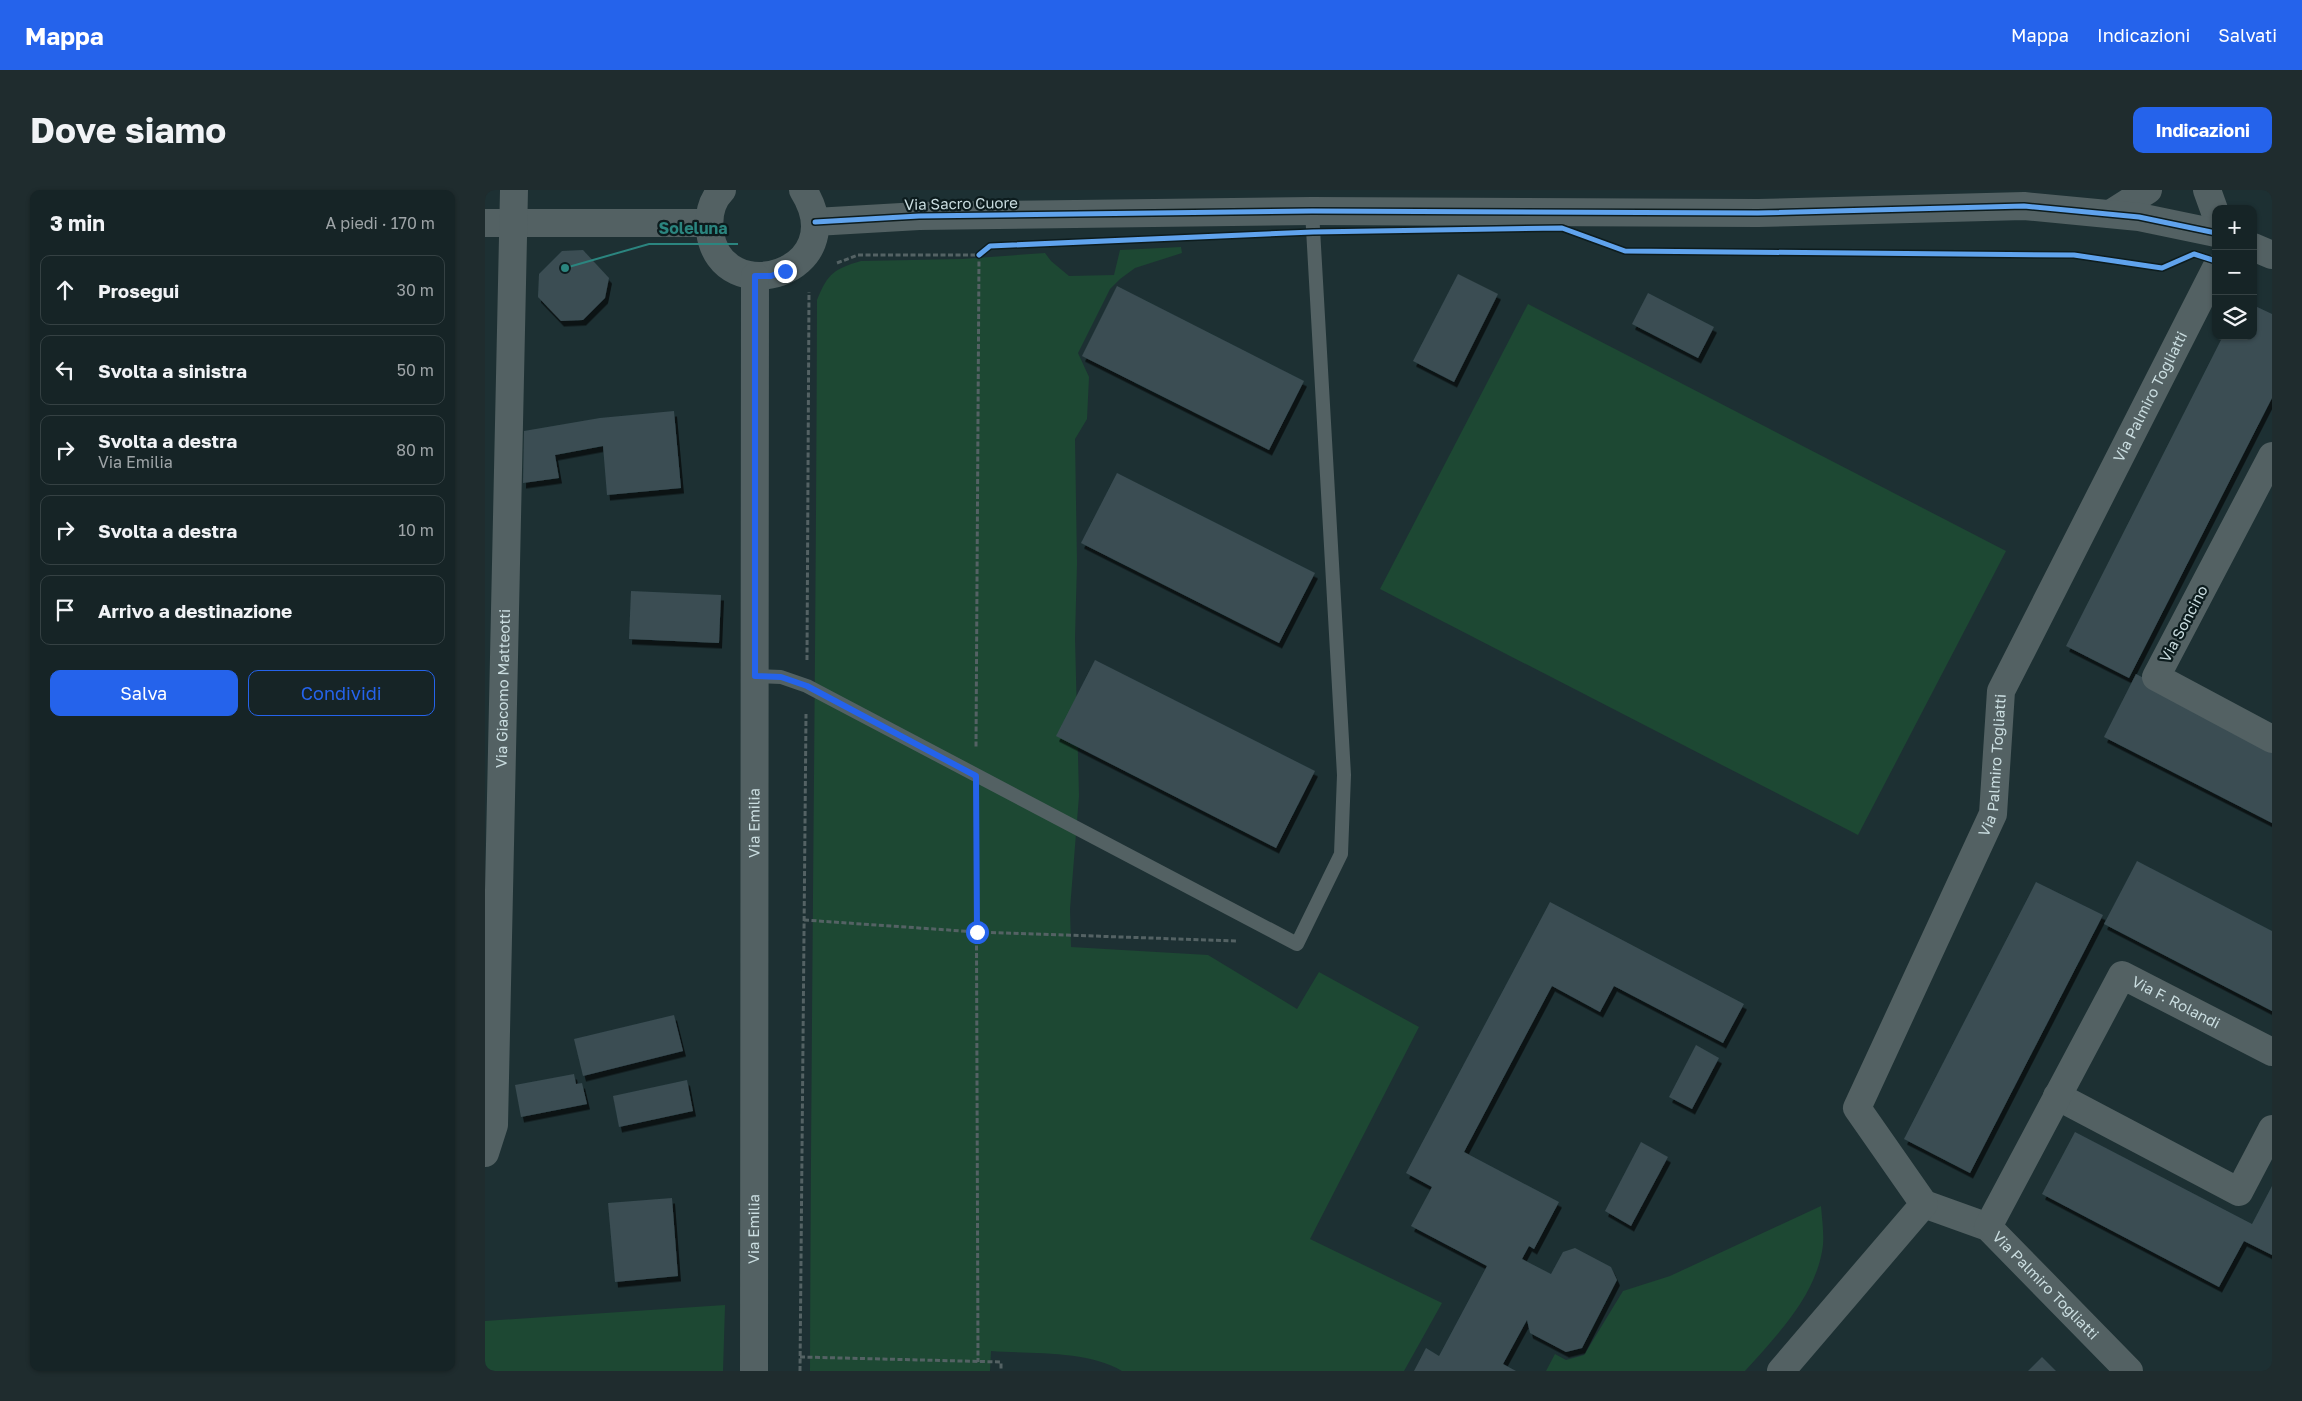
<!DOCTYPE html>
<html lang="it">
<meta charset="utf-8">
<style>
:root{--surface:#162426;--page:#1f2c2e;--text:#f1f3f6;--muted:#9ea4a7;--line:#354143;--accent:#2563eb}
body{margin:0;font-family:"Golos Text",sans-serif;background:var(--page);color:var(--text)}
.controls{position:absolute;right:15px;top:15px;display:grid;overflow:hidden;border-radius:10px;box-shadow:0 1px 4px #0004}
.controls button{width:45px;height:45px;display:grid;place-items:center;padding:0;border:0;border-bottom:1px solid var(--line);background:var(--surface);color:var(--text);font:25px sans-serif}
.stop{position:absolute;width:15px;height:15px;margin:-11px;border:4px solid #2563eb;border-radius:50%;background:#fff}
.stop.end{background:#2563eb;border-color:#fff;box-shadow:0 1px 5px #0008}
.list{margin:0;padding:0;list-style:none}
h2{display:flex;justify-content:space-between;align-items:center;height:65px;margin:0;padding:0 20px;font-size:21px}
h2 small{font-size:16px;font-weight:400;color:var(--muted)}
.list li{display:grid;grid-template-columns:32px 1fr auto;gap:15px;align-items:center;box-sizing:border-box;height:70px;margin:0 10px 10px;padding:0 10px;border:1px solid var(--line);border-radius:10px}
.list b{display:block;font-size:19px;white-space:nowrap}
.list p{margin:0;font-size:16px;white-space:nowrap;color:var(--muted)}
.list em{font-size:16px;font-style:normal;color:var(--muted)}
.actions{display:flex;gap:10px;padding:15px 20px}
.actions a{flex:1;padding:11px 0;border:1px solid var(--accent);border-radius:10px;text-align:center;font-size:18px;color:var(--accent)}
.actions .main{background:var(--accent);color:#fff}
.icon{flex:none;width:28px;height:28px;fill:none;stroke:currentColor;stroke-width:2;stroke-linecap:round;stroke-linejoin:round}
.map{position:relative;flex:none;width:1787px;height:1181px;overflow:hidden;border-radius:10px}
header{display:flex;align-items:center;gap:30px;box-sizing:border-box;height:70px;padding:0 25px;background:var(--accent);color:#fff}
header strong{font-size:24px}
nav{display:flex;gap:28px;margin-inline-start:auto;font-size:18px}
.intro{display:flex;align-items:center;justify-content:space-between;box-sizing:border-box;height:120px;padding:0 30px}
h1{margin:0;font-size:35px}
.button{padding:12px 22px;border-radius:10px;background:var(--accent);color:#fff;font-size:18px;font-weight:700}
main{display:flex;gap:30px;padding:0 30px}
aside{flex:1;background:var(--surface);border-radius:10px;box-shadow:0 1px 4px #0004}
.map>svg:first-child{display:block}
.green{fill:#1d4833}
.building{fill:#3a4d53;filter:url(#shadow)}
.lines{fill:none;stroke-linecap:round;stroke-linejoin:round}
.path{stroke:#546264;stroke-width:3;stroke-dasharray:5 2.5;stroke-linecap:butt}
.service{stroke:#536163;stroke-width:14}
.minor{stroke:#536163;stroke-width:28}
.tertiary{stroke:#536163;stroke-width:28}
.cycleway-casing{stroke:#0d1c1e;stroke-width:8}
.cycleway{stroke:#60a3ed;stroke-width:5}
.route{stroke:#2563eb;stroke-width:6}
.labels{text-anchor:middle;stroke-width:4.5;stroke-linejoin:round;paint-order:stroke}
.street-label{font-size:15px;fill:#cadde0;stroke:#0d1c1e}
.leader{fill:none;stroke:#2b857f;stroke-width:2}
.callout-dot{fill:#2b857f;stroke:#0d1c1e;stroke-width:2}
.callout-label{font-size:16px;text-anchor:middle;font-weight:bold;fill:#2b857f;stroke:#0d1c1e;stroke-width:4.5;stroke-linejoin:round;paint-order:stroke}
</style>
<header>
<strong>Mappa</strong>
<nav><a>Mappa</a><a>Indicazioni</a><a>Salvati</a></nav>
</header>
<div class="intro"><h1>Dove siamo</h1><a class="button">Indicazioni</a></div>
<main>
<aside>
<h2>3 min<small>A piedi · 170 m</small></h2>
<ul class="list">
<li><svg class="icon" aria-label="ahead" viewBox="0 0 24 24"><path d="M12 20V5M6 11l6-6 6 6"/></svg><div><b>Prosegui</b></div><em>30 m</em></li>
<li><svg class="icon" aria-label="left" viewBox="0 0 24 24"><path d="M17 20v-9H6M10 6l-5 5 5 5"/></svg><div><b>Svolta a sinistra</b></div><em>50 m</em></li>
<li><svg class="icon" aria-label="right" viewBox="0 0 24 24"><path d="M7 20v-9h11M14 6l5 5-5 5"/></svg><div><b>Svolta a destra</b><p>Via Emilia</p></div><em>80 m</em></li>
<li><svg class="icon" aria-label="right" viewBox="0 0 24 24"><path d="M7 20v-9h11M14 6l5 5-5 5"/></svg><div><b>Svolta a destra</b></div><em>10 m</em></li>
<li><svg class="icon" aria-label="arrive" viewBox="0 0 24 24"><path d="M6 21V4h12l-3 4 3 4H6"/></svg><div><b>Arrivo a destinazione</b></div></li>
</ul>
<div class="actions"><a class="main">Salva</a><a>Condividi</a></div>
</aside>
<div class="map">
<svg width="1787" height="1181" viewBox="0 0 1787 1181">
<defs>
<filter id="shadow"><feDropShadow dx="3" dy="5.5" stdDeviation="0" flood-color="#0009"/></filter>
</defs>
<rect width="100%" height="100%" fill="#1d3033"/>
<g class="green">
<path d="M696,57L697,63L650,78L635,89L625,99L593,163L604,187L602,229L590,249L592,373L590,448L594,606L585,719L586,757L723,765L812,819L834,782L934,837L825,1049L957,1113L919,1181H637C603,1160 545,1164 506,1161L505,1181H325C326,824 331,467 332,110C343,83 349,79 376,71L477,69L560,63L566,71L584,86L629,85L635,60Z"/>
<path d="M1043,114L1521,361L1373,645L895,399Z"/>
<path d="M1336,1016C1337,1029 1339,1043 1338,1055C1332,1105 1292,1145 1260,1181H1061L1070,1164L1081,1170L1099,1165L1138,1101L1185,1086Z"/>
<path d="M240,1115L238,1181H0V1131Z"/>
</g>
<g class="building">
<path d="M98,60L124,88L120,108L98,130L76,131L53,107L54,84L77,61Z"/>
<path d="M973,84L1013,104L969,192L928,171Z"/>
<path d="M632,96L819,191L784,260L597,166Z"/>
<path d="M1163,103L1229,137L1213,168L1147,134Z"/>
<path d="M1768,115L1787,124V208L1644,488L1581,456L1738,146H1768Z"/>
<path d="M189,221L196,298L122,305L118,256L70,265L74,288L38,293L39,241L115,228Z"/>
<path d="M632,283L830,383L794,453L596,353Z"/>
<path d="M146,401L236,405L234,453L144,449Z"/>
<path d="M610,470L830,581L791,658L571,546Z"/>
<path d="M1651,484L1787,554V633L1619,547Z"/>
<path d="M1652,671L1787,741V821L1619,734Z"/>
<path d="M1551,692L1618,725L1485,983L1419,949Z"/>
<path d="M1065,712L1259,814L1238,853L1129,796L1115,822L1067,796L979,962L1074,1012L1049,1059L1044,1056L1037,1069L1066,1084L1078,1062L1090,1058L1126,1077L1132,1090L1097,1158L1081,1162L1045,1143L1042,1130L1018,1174L1031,1181H929L941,1158L954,1166L1002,1076L926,1036L947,997L921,983Z"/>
<path d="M189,825L198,861L98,886L89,849Z"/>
<path d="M1211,855L1234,868L1207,919L1184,907Z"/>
<path d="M89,884L91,894L97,893L102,914L36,927L30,895Z"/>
<path d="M202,890L208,921L134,937L128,906Z"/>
<path d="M1590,942L1767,1034L1787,996V1065L1759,1051L1734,1097L1557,1004Z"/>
<path d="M1156,952L1183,967L1146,1036L1120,1021Z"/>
<path d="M187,1008L193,1086L130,1092L123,1013Z"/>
<path d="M1557,1167L1571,1181H1543Z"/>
</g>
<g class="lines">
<g class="path">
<path d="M352,73L373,65H494L491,557"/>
<path d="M322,470L324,102"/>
<path d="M491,613L493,1172"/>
<path d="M319,730L492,742L752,751"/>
<path d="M315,1167L516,1172V1181"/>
<path d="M315,1181L321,524"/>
</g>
<path class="service" d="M270,486L296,487L322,496L812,754L856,664L859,585L827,21"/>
<g class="minor">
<path d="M1722,0L1731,25"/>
<path d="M1625,24L1663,0"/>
<path d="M330,32L434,26L827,21L1273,23L1539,16L1654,27L1731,43"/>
<path d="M0,33H224"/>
<path d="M1768,57L1787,65"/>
<path d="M1787,266L1671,487L1787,549"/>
<path d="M1572,906L1754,1002L1787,939"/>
<path id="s1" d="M0,963L9,935L29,0"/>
<path id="s2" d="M1439,1014L1503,1037L1644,1181"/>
<path id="s3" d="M1503,1037L1637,785L1787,862"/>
<path id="s4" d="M1296,1181L1439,1014L1372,918L1508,624L1516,501L1731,78"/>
</g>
<g class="tertiary">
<path d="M237,0C226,11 223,27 225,42C236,122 370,83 318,0"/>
<path id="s5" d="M269,1181L270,86"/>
</g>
<g class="cycleway-casing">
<g id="cycleway">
<path d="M330,32L434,26L827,21L1273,23L1539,16L1654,27L1731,43"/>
<path d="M494,65L505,56L828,42L1077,38L1140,61L1589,65L1677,78L1709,64L1731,71"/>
</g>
</g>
<use href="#cycleway" class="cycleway"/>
</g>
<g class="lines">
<path class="route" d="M300,81L286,86H270V486L296,487L322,496L491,586L492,742"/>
</g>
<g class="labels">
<g class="street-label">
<text transform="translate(476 14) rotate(-1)" y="5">Via Sacro Cuore</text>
<text dy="5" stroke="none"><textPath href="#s4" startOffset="1114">Via Palmiro Togliatti</textPath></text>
<text transform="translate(1699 434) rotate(-62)" y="5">Via Soncino</text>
<text dy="5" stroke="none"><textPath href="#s1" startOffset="466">Via Giacomo Matteotti</textPath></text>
<text dy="5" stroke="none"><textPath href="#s4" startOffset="709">Via Palmiro Togliatti</textPath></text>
<text dy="5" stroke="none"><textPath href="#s5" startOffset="548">Via Emilia</textPath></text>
<text dy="5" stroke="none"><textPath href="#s3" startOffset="346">Via F. Rolandi</textPath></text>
<text dy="5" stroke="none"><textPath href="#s5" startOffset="142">Via Emilia</textPath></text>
<text dy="5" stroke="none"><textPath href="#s2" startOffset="150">Via Palmiro Togliatti</textPath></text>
</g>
</g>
<path class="leader" d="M80 78L164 54H253"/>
<circle class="callout-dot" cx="80" cy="78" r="5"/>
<g class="callout-label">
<text x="208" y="44">Soleluna</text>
</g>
</svg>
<div class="controls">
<button>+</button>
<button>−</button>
<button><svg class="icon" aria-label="layers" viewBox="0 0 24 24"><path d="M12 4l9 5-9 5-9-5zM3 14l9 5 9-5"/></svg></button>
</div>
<div class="stop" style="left:492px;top:742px"></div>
<div class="stop end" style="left:300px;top:81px"></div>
</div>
</main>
